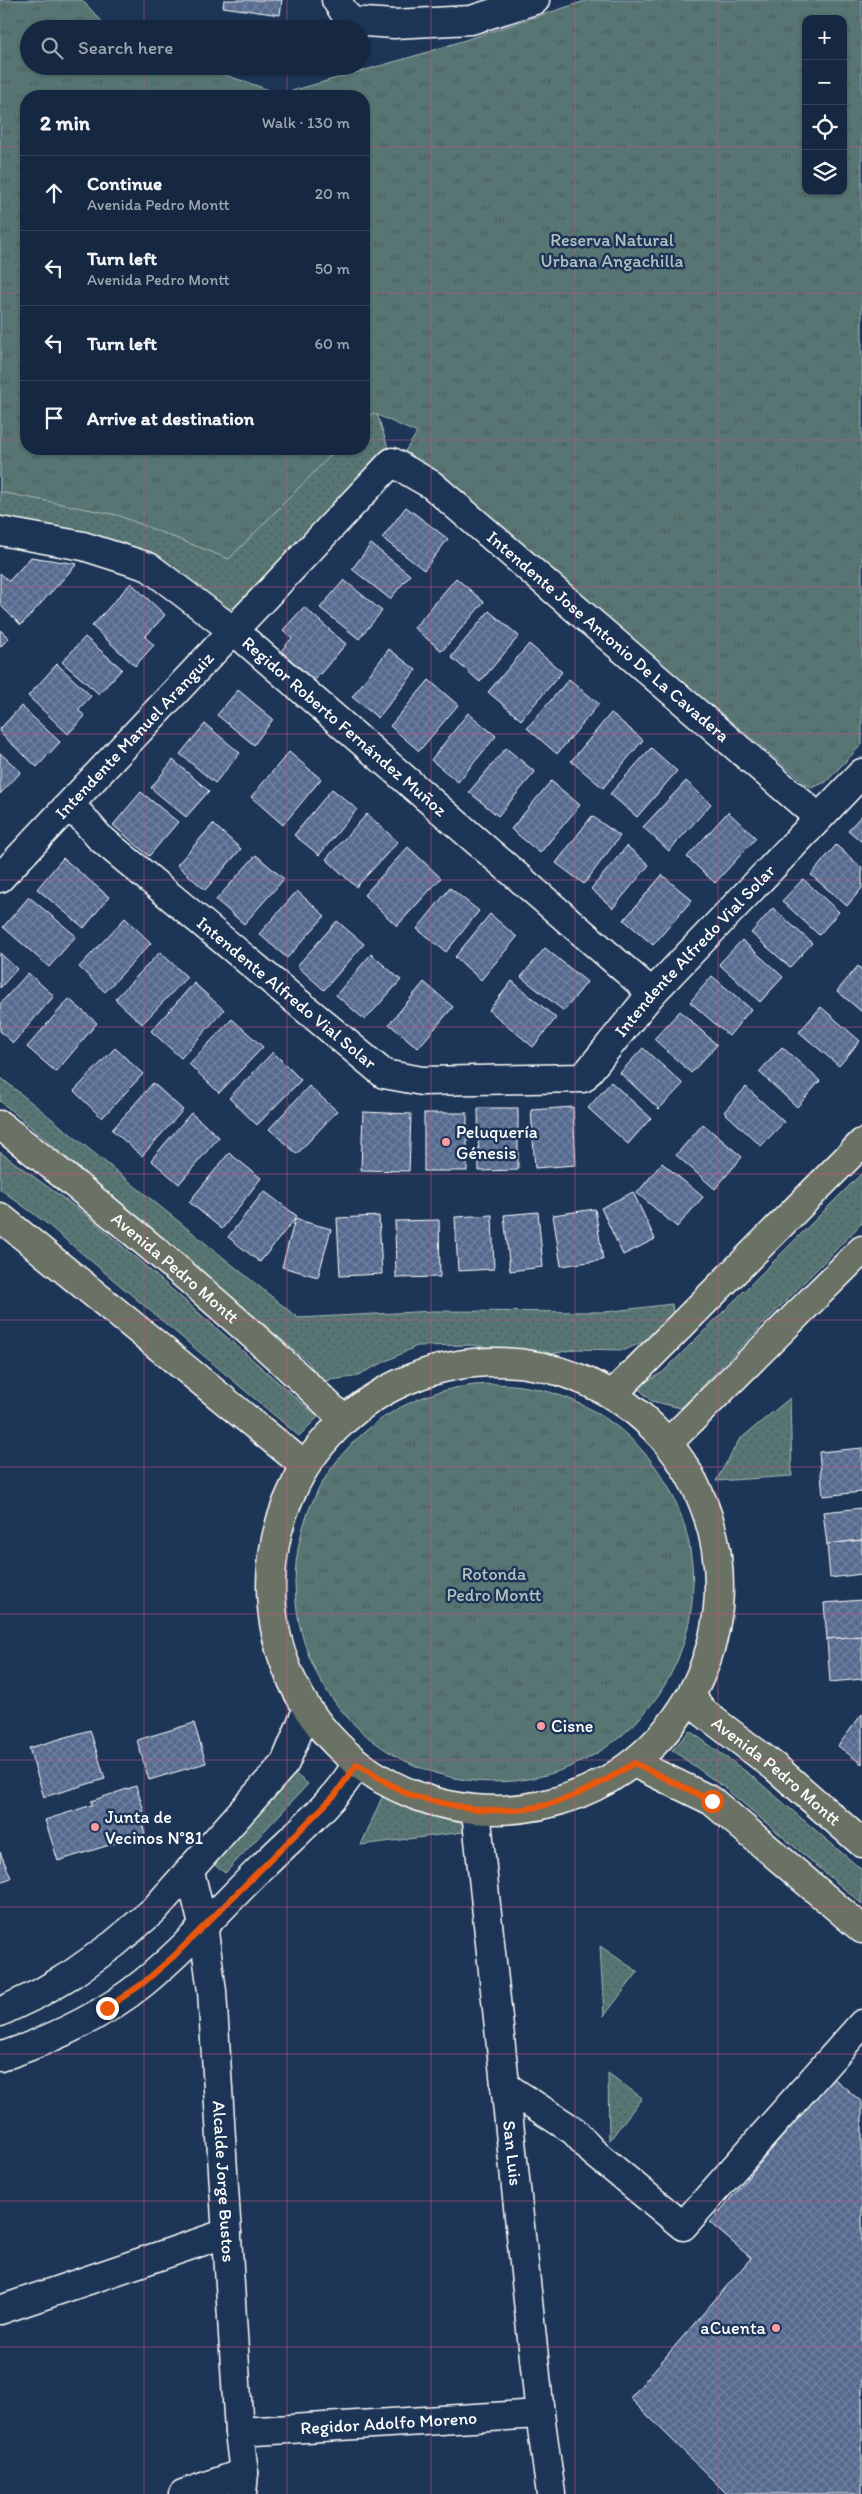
<!DOCTYPE html>
<meta charset="utf-8">
<style>
:root{--surface:#162841;--page:#1f3048;--text:#f1f3f6;--muted:#9ea6b1;--line:#35445a}
body{margin:0;font-family:Itim,sans-serif;background:var(--page);color:var(--text)}
.controls{position:absolute;right:15px;top:15px;display:grid;overflow:hidden;border-radius:10px;box-shadow:0 1px 4px #0004}
.controls button{width:45px;height:45px;display:grid;place-items:center;padding:0;border:0;border-bottom:1px solid var(--line);background:var(--surface);color:var(--text);font:25px sans-serif}
.stop{position:absolute;width:15px;height:15px;margin:-11px;border:4px solid #ea580c;border-radius:50%;background:#fff}
.stop.end{background:#ea580c;border-color:#fff;box-shadow:0 1px 5px #0008}
.list{margin:0;padding:0;list-style:none}
h2{display:flex;justify-content:space-between;align-items:center;height:65px;margin:0;padding:0 20px;font-size:21px}
h2 small{font-size:16px;font-weight:400;color:var(--muted)}
.list li{display:grid;grid-template-columns:32px 1fr auto;gap:15px;align-items:center;box-sizing:border-box;height:75px;padding:0 20px;border-top:1px solid var(--line)}
.list b{display:block;font-size:19px;white-space:nowrap}
.list p{margin:0;font-size:16px;white-space:nowrap;color:var(--muted)}
.list em{font-size:16px;font-style:normal;color:var(--muted)}
.icon{flex:none;width:28px;height:28px;fill:none;stroke:currentColor;stroke-width:2;stroke-linecap:round;stroke-linejoin:round}
.map{position:relative;flex:none;width:862px;height:2494px;overflow:hidden}
.search{position:absolute;background:var(--surface);box-shadow:0 1px 4px #0004;left:20px;top:20px;width:350px;height:55px;display:flex;align-items:center;gap:12px;box-sizing:border-box;padding:0 18px;border-radius:28px;color:var(--muted);font-size:19px}
.panel{position:absolute;background:var(--surface);box-shadow:0 1px 4px #0004;left:20px;top:90px;width:350px;height:365px;border-radius:20px}
.map>svg:first-child{display:block}
.grass{fill:url(#grass-dots);stroke:#abbab9}
.park{fill:url(#park-tufts);stroke:#abbab9;fill-rule:evenodd}
.building{fill:url(#building-cross-hatch);stroke:#fff}
.lines{fill:none;stroke-linecap:round;stroke-linejoin:round}
.minor-casing{stroke:#fff;stroke-width:31}
.major-casing{stroke:#fff;stroke-width:31}
.minor{stroke:#1d3557;stroke-width:28}
.major{stroke:#6a7165;stroke-width:28}
.route{stroke:#ea580c;stroke-width:6}
.grid{fill:none;stroke:#d15284;stroke-width:1;stroke-opacity:0.55}
.poi-dot{fill:#ff9aa2;stroke:#1d3557;stroke-width:2}
.labels{text-anchor:middle;stroke-width:5;stroke-linejoin:round;paint-order:stroke}
.park-label{font-size:18px;fill:#b3c1c0;stroke:#1d3557}
.street-label{font-size:18px;fill:#fff;stroke:#1d3557}
.poi-label{font-size:18px;fill:#fff;stroke:#1d3557;text-anchor:start}
</style>
<div class="map">
<svg width="862" height="2494" viewBox="0 0 862 2494">
<defs>
<pattern id="grass-dots" width="8" height="8" patternUnits="userSpaceOnUse" patternTransform="scale(1.25)"><rect width="8" height="8" fill="#577573"/><path d="M2 2h.1M6 6h.1" fill="none" stroke="#505c5c" stroke-width="1.8" stroke-linecap="round"/></pattern>
<pattern id="park-tufts" width="24" height="20" patternUnits="userSpaceOnUse" patternTransform="scale(1.25)"><rect width="24" height="20" fill="#577573"/><path d="M3 7l-1-3M5 7V3M7 7l1-3M15 17l-1-3M17 17v-4M19 17l1-3" fill="none" stroke="#505c5c"/></pattern>
<pattern id="building-cross-hatch" width="8" height="8" patternUnits="userSpaceOnUse" patternTransform="scale(1.25)"><rect width="8" height="8" fill="#576b8f"/><path d="M0 0l8 8M0 8l8-8" fill="none" stroke="#7081a0"/></pattern>
</defs>
<rect width="100%" height="100%" fill="#1d3557"/>
<filter id="ink" filterUnits="userSpaceOnUse"><feTurbulence type="fractalNoise" baseFrequency=".02" numOctaves="2"/><feDisplacementMap in="SourceGraphic" scale="10" xChannelSelector="R" yChannelSelector="G"/><feConvolveMatrix kernelMatrix="1 2 1 2 8 2 1 2 1" color-interpolation-filters="sRGB"/></filter>
<g filter="url(#ink)">
<g class="grass">
<path d="M364,385L374,404L390,454L242,607L217,609L0,516V393L26,449H364Z"/>
<path d="M0,1077L298,1318L434,1311L605,1312L672,1304L673,1317L646,1341L624,1350L576,1349L547,1355L472,1345L417,1346L354,1377L321,1381L308,1362L0,1101Z"/>
<path d="M0,1152L89,1217L318,1417L299,1436L46,1223L0,1189Z"/>
<path d="M862,1173V1223L681,1408L651,1401L637,1387L663,1372Z"/>
<path d="M790,1398L792,1476L716,1481L739,1440Z"/>
<path d="M690,1731L752,1776L862,1870V1904L725,1788L672,1750Z"/>
<path d="M295,1774L308,1784L225,1873L212,1863Z"/>
<path d="M405,1793L452,1807L471,1831L361,1845L383,1795Z"/>
<path d="M600,1946L638,1972L604,2016Z"/>
<path d="M608,2073L642,2098L609,2141Z"/>
</g>
<g class="park">
<path d="M0,0H82L109,29H29V66H199L281,94L425,53L588,0H862V744L826,782L811,788L405,451L417,433L373,413L364,422V96H26V449H337L229,559L117,515L0,492ZM806,19H843V191H806Z"/>
<circle cx="494" cy="1583" r="199"/>
</g>
<g class="building">
<path d="M224,0H282L280,15L223,7Z"/>
<path d="M406,507L448,539L424,570L382,538Z"/>
<path d="M371,544L410,575L390,599L352,569Z"/>
<path d="M31,557L77,564L21,625L0,605V573L9,581Z"/>
<path d="M456,578L484,602L442,651L414,628Z"/>
<path d="M344,580L382,611L359,639L320,608Z"/>
<path d="M131,583L165,615L145,637L154,645L135,666L92,626Z"/>
<path d="M304,607L346,644L314,681L281,651L292,638L283,630Z"/>
<path d="M489,611L519,636L480,682L451,657Z"/>
<path d="M0,630L9,638L0,647Z"/>
<path d="M85,637L122,669L99,694L62,662Z"/>
<path d="M529,644L562,672L521,720L488,692Z"/>
<path d="M389,649L416,670L378,718L352,697Z"/>
<path d="M57,664L91,696L78,710L85,716L68,734L28,696Z"/>
<path d="M569,679L599,704L557,754L527,728Z"/>
<path d="M429,680L458,705L419,751L390,726Z"/>
<path d="M238,690L273,719L254,745L217,715Z"/>
<path d="M21,706L60,742L37,767L0,733V729Z"/>
<path d="M468,713L496,736L458,782L431,760Z"/>
<path d="M611,713L643,740L603,788L571,761Z"/>
<path d="M205,724L240,753L215,783L180,754Z"/>
<path d="M506,748L535,772L498,816L469,792Z"/>
<path d="M651,748L677,771L637,817L610,794Z"/>
<path d="M289,752L321,779L283,825L251,797Z"/>
<path d="M0,753L21,772L0,794Z"/>
<path d="M173,760L209,791L186,817L151,788Z"/>
<path d="M551,781L580,805L540,853L511,829Z"/>
<path d="M686,781L711,804L669,851L643,827Z"/>
<path d="M332,789L357,809L319,855L294,835Z"/>
<path d="M141,792L178,822L149,856L113,825Z"/>
<path d="M728,812L756,838L715,883L687,857Z"/>
<path d="M367,814L398,842L356,887L326,859Z"/>
<path d="M862,815V842L848,830Z"/>
<path d="M592,816L620,836L584,884L556,863Z"/>
<path d="M213,824L241,849L205,890L177,865Z"/>
<path d="M836,845L862,868V888L847,906L811,875Z"/>
<path d="M627,846L649,865L613,908L591,889Z"/>
<path d="M408,847L441,878L397,926L364,895Z"/>
<path d="M256,855L284,879L244,924L216,900Z"/>
<path d="M63,858L109,897L84,928L37,889Z"/>
<path d="M662,875L692,900L653,945L624,920Z"/>
<path d="M803,879L839,912L819,935L782,901Z"/>
<path d="M450,888L479,911L446,952L417,929Z"/>
<path d="M297,891L325,916L287,958L259,934Z"/>
<path d="M29,897L76,936L49,967L3,927Z"/>
<path d="M773,908L812,943L790,967L751,933Z"/>
<path d="M490,914L517,937L481,980L455,957Z"/>
<path d="M125,918L151,943L105,992L79,967Z"/>
<path d="M337,921L364,944L324,990L297,966Z"/>
<path d="M742,940L783,977L760,1002L719,964Z"/>
<path d="M545,948L587,982L564,1011L521,977Z"/>
<path d="M160,952L187,977L142,1024L115,999Z"/>
<path d="M0,953L17,969L0,988Z"/>
<path d="M371,954L401,980L365,1020L336,995Z"/>
<path d="M858,966L862,970V1012L837,991Z"/>
<path d="M28,973L54,996L13,1043L0,1031V1004Z"/>
<path d="M712,976L751,1009L729,1036L690,1002Z"/>
<path d="M512,981L556,1018L533,1047L489,1010Z"/>
<path d="M424,982L453,1007L418,1048L389,1024Z"/>
<path d="M194,983L224,1010L181,1058L151,1031Z"/>
<path d="M69,999L97,1023L56,1072L27,1047Z"/>
<path d="M821,1007L860,1041L839,1066L799,1032Z"/>
<path d="M680,1011L717,1045L691,1073L654,1039Z"/>
<path d="M232,1019L263,1047L219,1093L189,1064Z"/>
<path d="M782,1047L820,1081L797,1107L759,1072Z"/>
<path d="M115,1048L143,1074L102,1118L74,1091Z"/>
<path d="M643,1048L683,1084L659,1109L620,1073Z"/>
<path d="M273,1052L301,1080L257,1125L229,1098Z"/>
<path d="M611,1082L651,1118L628,1144L588,1108Z"/>
<path d="M153,1083L183,1110L142,1156L112,1130Z"/>
<path d="M309,1086L337,1111L297,1154L269,1129Z"/>
<path d="M746,1087L784,1122L761,1146L724,1112Z"/>
<path d="M573,1107L576,1165L535,1168L531,1110Z"/>
<path d="M478,1108H518V1170L479,1171Z"/>
<path d="M363,1112L411,1114L409,1171L361,1170Z"/>
<path d="M191,1113L219,1137L179,1184L151,1160Z"/>
<rect x="424" y="1113" width="43" height="58"/>
<path d="M703,1124L742,1157L715,1189L676,1155Z"/>
<path d="M229,1153L261,1178L222,1229L189,1202Z"/>
<path d="M662,1163L703,1197L677,1227L637,1193Z"/>
<path d="M264,1191L297,1216L260,1262L228,1237Z"/>
<path d="M633,1192L655,1239L623,1255L601,1208Z"/>
<path d="M595,1209L603,1260L561,1266L553,1215Z"/>
<path d="M538,1212L543,1267L510,1271L504,1215Z"/>
<path d="M492,1215L494,1269L458,1271L455,1217Z"/>
<path d="M379,1216L382,1274L340,1276L337,1218Z"/>
<path d="M295,1219L331,1229L318,1277L282,1267Z"/>
<path d="M439,1220L440,1277L396,1278L395,1221Z"/>
<path d="M862,1448V1492L823,1496L819,1452Z"/>
<path d="M862,1508V1540L827,1544L823,1512Z"/>
<path d="M862,1540V1574L830,1578L827,1544Z"/>
<path d="M862,1600V1636L827,1639L824,1603Z"/>
<path d="M862,1636V1679L830,1682L827,1639Z"/>
<path d="M862,1714V1764L838,1746Z"/>
<path d="M194,1723L206,1763L149,1780L137,1740Z"/>
<path d="M90,1730L105,1779L44,1797L29,1748Z"/>
<path d="M136,1786L144,1811L139,1812L145,1834L58,1861L45,1820L92,1805L91,1801Z"/>
<path d="M0,1852L11,1878L0,1882Z"/>
<path d="M832,2077L862,2102V2494H727L630,2398L751,2258L710,2223Z"/>
</g>
<g class="lines">
<g class="minor-casing">
<g id="minor">
<path d="M336,0L350,21L394,24L471,20L535,0"/>
<path id="s1" d="M0,531L83,546L149,567L240,636L652,993"/>
<path id="s2" d="M65,809L81,816L99,837L384,1074L422,1081L583,1078L652,993L862,773"/>
<path id="s3" d="M0,878L392,462L432,485L819,818"/>
<path id="s4" d="M476,1811L540,2414L551,2494"/>
<path id="s5" d="M190,1872L203,1925L212,1991L239,2432L244,2473L242,2494"/>
<path d="M0,2012L38,1994L72,1974L114,1944L154,1910L285,1763L307,1710"/>
<path d="M0,2057C51,2040 101,2017 143,1983C186,1948 223,1905 262,1867C295,1834 333,1804 357,1764"/>
<path d="M505,2086L574,2131L592,2151L683,2226L862,2024"/>
<path d="M0,2310L227,2233"/>
<path id="s6" d="M239,2432L540,2414"/>
<path d="M183,2494L244,2473"/>
</g>
</g>
<g class="major-casing">
<g id="major">
<path id="s7" d="M0,1125C119,1218 236,1315 344,1420"/>
<path d="M0,1217L305,1466"/>
<circle cx="495" cy="1586" r="224"/>
<path d="M613,1394L862,1143"/>
<path d="M669,1442L862,1250"/>
<path id="s8" d="M691,1696L704,1713L775,1767L862,1843"/>
<path d="M634,1763L712,1801L862,1929"/>
</g>
</g>
<use href="#minor" class="minor"/>
<use href="#major" class="major"/>
</g>
</g>
<g class="lines" filter="url(#ink)">
<path class="route" d="M107,2008L142,1984L174,1956L335,1795L357,1764C375,1774 394,1789 413,1796C424,1800 436,1801 447,1804C522,1821 571,1804 634,1763L712,1801"/>
</g>
<path class="grid" d="M144,0V29M287,0V29M431,0V2494M575,0V2494M718,0V2494M144,66V96M287,66V96M0,147H26M364,147H806M843,147H862M0,293H26M364,293H862M0,440H26M364,440H862M144,449V2494M287,449V2494M0,587H862M0,734H862M0,880H862M0,1027H862M0,1174H862M0,1320H862M0,1467H862M0,1614H862M0,1760H862M0,1907H862M0,2054H862M0,2201H862M0,2347H862"/>
<g class="poi-dot">
<circle cx="446" cy="1142" r="5"/>
<circle cx="541" cy="1726" r="5"/>
<circle cx="95" cy="1827" r="5"/>
<circle cx="776" cy="2328" r="5"/>
</g>
<g class="labels">
<g class="park-label">
<text x="612" y="246">Reserva Natural<tspan x="612" dy="21">Urbana Angachilla</tspan></text>
<text x="494" y="1580">Rotonda<tspan x="494" dy="21">Pedro Montt</tspan></text>
</g>
<g class="street-label">
<text dy="6" stroke="none"><textPath href="#s3" startOffset="850">Intendente Jose Antonio De La Cavadera</textPath></text>
<text dy="6" stroke="none"><textPath href="#s1" startOffset="406">Regidor Roberto Fernández Muñoz</textPath></text>
<text dy="6" stroke="none"><textPath href="#s3" startOffset="196">Intendente Manuel Aranguiz</textPath></text>
<text dy="6" stroke="none"><textPath href="#s2" startOffset="785">Intendente Alfredo Vial Solar</textPath></text>
<text dy="6" stroke="none"><textPath href="#s2" startOffset="289">Intendente Alfredo Vial Solar</textPath></text>
<text dy="6" stroke="none"><textPath href="#s7" startOffset="226">Avenida Pedro Montt</textPath></text>
<text dy="6" stroke="none"><textPath href="#s8" startOffset="114">Avenida Pedro Montt</textPath></text>
<text dy="6" stroke="none"><textPath href="#s4" startOffset="344">San Luis</textPath></text>
<text dy="6" stroke="none"><textPath href="#s5" startOffset="312">Alcalde Jorge Bustos</textPath></text>
<text dy="6" stroke="none"><textPath href="#s6" startOffset="150">Regidor Adolfo Moreno</textPath></text>
</g>
<g class="poi-label">
<text x="456" y="1138">Peluquería<tspan x="456" dy="21">Génesis</tspan></text>
<text x="551" y="1732">Cisne</text>
<text x="105" y="1823">Junta de<tspan x="105" dy="21">Vecinos N°81</tspan></text>
<text x="766" y="2334" text-anchor="end">aCuenta</text>
</g>
</g>
</svg>
<div class="controls">
<button>+</button>
<button>−</button>
<button><svg class="icon" aria-label="locate" viewBox="0 0 24 24"><circle cx="12" cy="12" r="6"/><path d="M12 2v4M12 18v4M2 12h4M18 12h4"/></svg></button>
<button><svg class="icon" aria-label="layers" viewBox="0 0 24 24"><path d="M12 4l9 5-9 5-9-5zM3 14l9 5 9-5"/></svg></button>
</div>
<div class="stop" style="left:712px;top:1801px"></div>
<div class="stop end" style="left:107px;top:2008px"></div>
<div class="search"><svg class="icon" aria-label="search" viewBox="0 0 24 24"><circle cx="10" cy="10" r="6"/><path d="M15 15l6 6"/></svg>Search here</div>
<section class="panel">
<h2>2 min<small>Walk · 130 m</small></h2>
<ul class="list">
<li><svg class="icon" aria-label="ahead" viewBox="0 0 24 24"><path d="M12 20V5M6 11l6-6 6 6"/></svg><div><b>Continue</b><p>Avenida Pedro Montt</p></div><em>20 m</em></li>
<li><svg class="icon" aria-label="left" viewBox="0 0 24 24"><path d="M17 20v-9H6M10 6l-5 5 5 5"/></svg><div><b>Turn left</b><p>Avenida Pedro Montt</p></div><em>50 m</em></li>
<li><svg class="icon" aria-label="left" viewBox="0 0 24 24"><path d="M17 20v-9H6M10 6l-5 5 5 5"/></svg><div><b>Turn left</b></div><em>60 m</em></li>
<li><svg class="icon" aria-label="arrive" viewBox="0 0 24 24"><path d="M6 21V4h12l-3 4 3 4H6"/></svg><div><b>Arrive at destination</b></div></li>
</ul>
</section>
</div>
